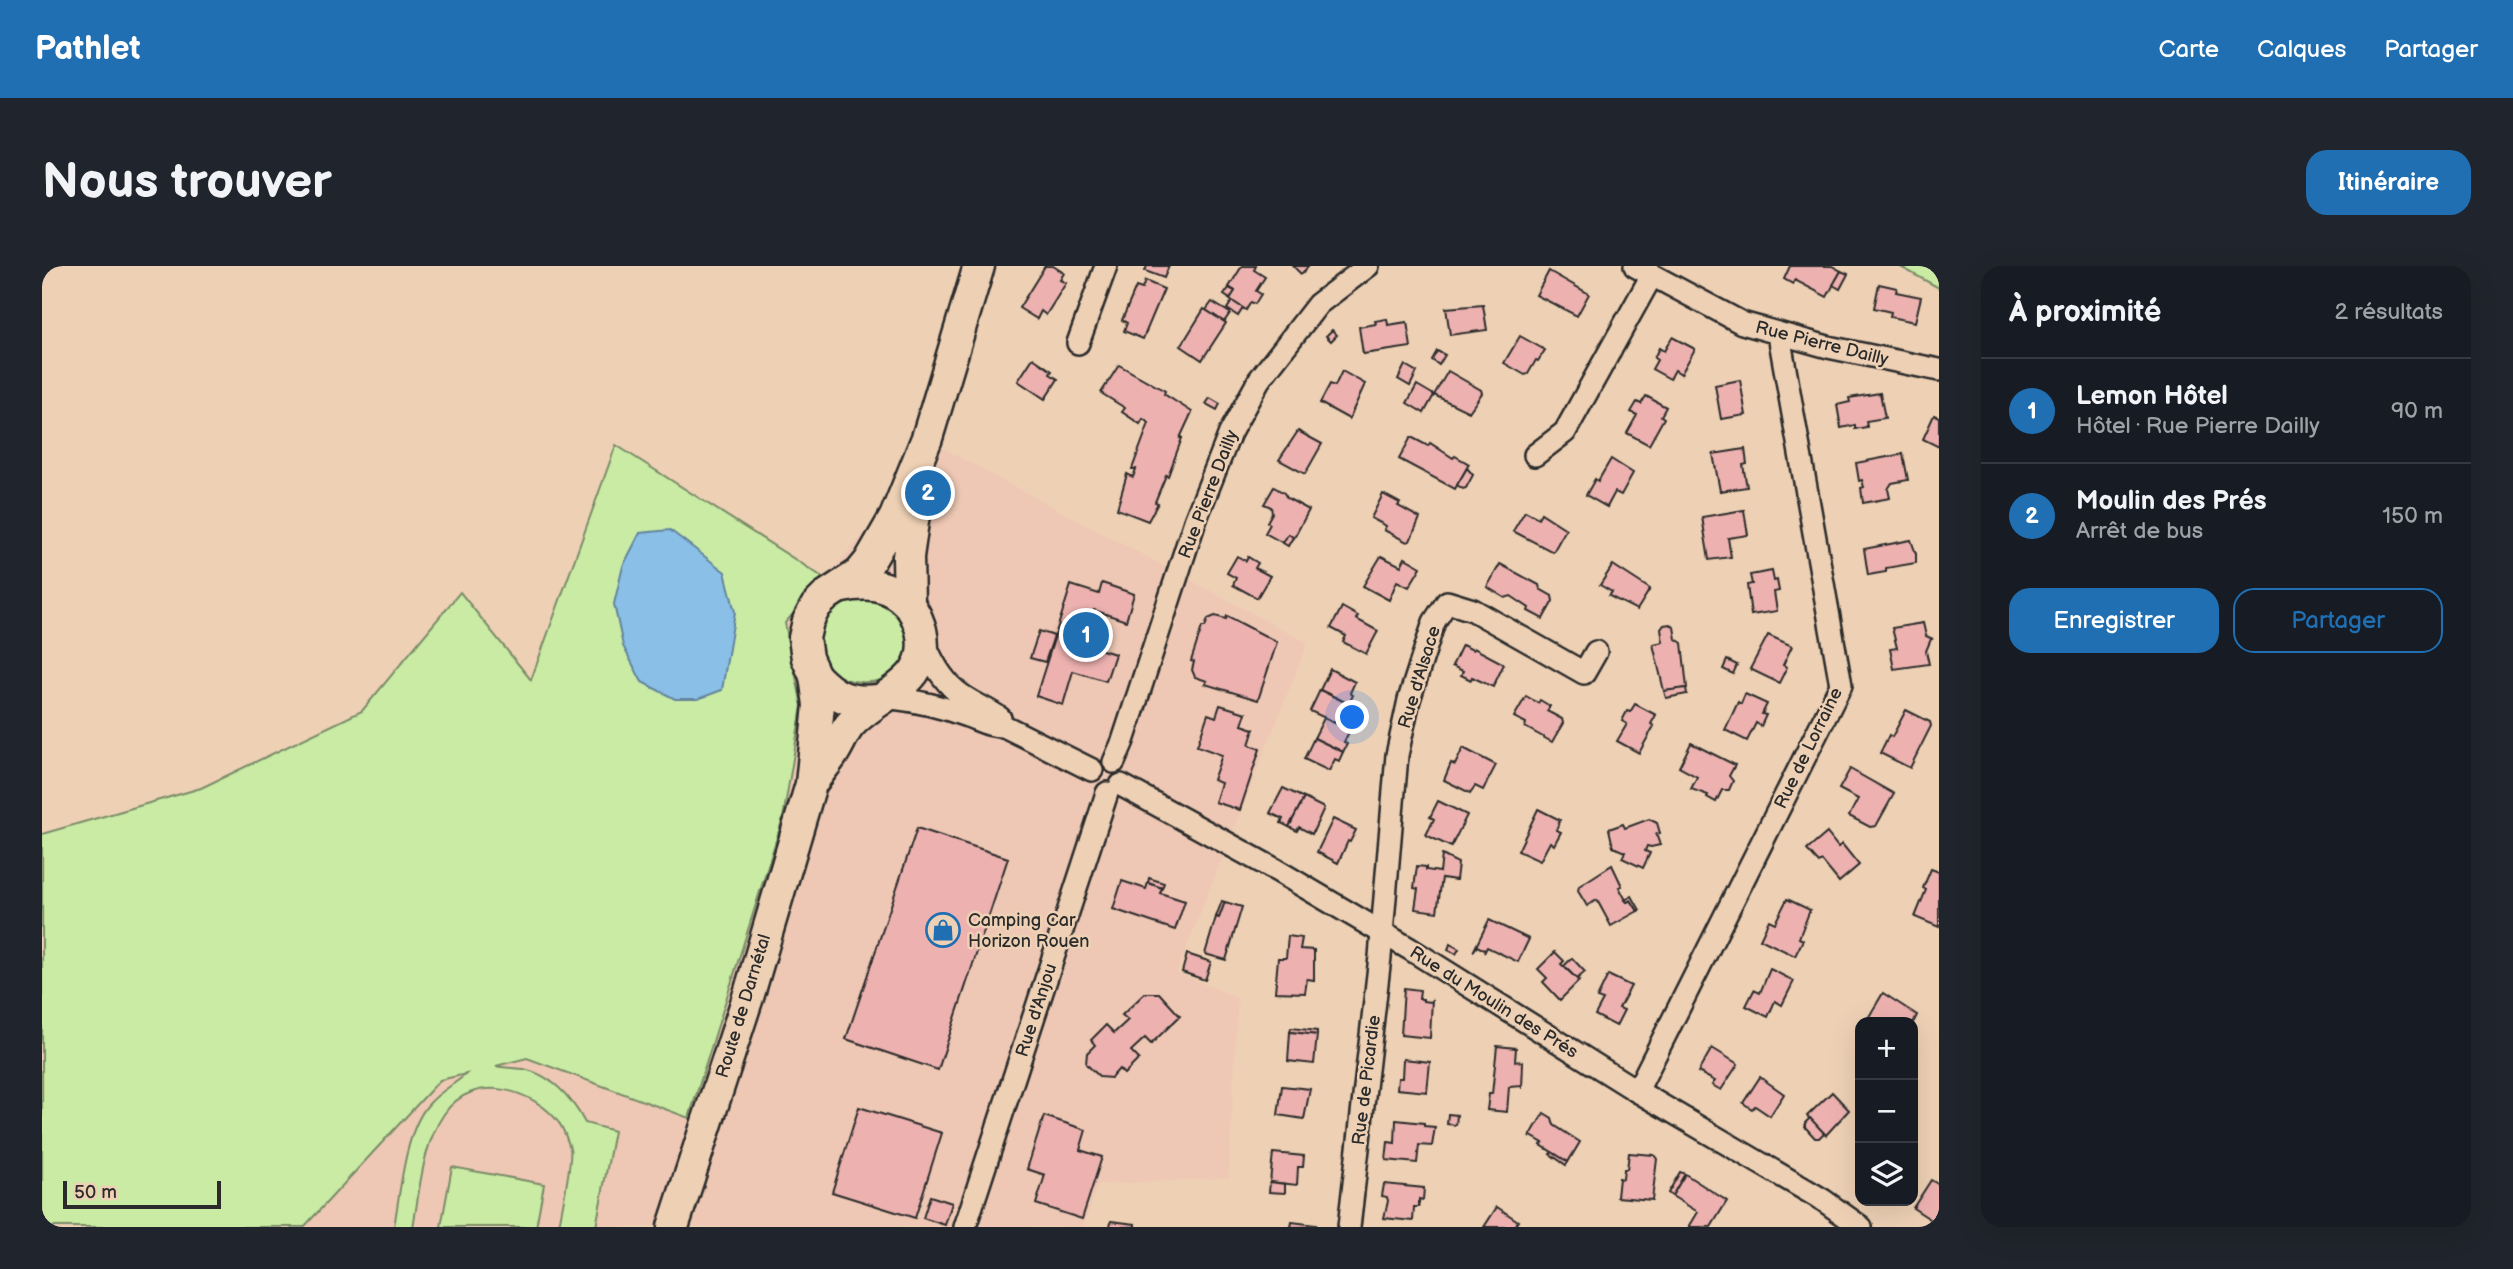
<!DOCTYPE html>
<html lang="fr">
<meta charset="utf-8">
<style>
:root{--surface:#171b24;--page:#20242c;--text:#f1f3f6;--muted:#9ea1a6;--line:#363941;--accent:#1f6fb2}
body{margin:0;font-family:"Balsamiq Sans",sans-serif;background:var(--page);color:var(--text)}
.controls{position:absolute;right:21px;bottom:21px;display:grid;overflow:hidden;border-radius:14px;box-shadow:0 7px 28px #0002}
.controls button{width:63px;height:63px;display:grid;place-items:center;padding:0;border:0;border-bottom:2px solid var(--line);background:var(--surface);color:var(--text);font:35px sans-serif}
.scale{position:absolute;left:21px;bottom:18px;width:158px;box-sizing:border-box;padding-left:7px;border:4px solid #2b2b2b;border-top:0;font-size:19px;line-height:24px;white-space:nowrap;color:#2b2b2b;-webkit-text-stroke:5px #eed1b5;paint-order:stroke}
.you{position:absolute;left:1311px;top:452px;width:24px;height:24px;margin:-18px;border:5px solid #fff;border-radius:50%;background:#1a73e8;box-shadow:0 0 0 10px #1a73e833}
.badge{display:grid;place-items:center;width:46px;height:46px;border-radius:50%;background:var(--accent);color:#fff;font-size:23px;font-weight:700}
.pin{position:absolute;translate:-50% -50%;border:4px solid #fff;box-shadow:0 2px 7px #0006}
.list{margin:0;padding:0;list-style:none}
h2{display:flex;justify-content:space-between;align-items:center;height:91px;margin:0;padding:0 28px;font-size:30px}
h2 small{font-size:23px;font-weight:400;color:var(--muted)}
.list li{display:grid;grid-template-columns:46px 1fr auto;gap:21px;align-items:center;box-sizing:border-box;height:105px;padding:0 28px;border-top:2px solid var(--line)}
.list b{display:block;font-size:26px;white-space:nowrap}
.list p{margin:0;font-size:23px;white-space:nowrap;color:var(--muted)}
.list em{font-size:23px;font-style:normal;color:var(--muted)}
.actions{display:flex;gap:14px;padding:21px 28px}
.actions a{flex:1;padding:16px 0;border:2px solid var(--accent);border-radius:21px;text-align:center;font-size:24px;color:var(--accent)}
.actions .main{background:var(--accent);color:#fff}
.icon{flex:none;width:38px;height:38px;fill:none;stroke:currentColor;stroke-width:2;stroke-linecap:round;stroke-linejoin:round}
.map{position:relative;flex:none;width:1897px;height:961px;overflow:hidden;border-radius:21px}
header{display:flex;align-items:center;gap:42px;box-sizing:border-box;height:98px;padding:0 35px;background:var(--accent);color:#fff}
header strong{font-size:33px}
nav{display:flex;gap:38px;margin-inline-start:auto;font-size:24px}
.intro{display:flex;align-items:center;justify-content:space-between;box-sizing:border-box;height:168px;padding:0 42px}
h1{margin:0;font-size:49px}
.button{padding:18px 32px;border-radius:21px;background:var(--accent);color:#fff;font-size:24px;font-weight:700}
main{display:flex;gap:42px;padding:0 42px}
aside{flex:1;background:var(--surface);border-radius:21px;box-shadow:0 7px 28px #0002}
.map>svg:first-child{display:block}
.built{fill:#eec8b4}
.green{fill:#c9eba4;stroke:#7a8b68;stroke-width:2}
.water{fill:#8abfe7;stroke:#64849c;stroke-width:2}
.building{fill:#edb2b0;stroke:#2b2b2b;stroke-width:2}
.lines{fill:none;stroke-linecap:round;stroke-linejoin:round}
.minor-casing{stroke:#2b2b2b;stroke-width:26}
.secondary-casing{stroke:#2b2b2b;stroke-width:35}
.minor{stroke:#eed1b5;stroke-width:21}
.secondary{stroke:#eed1b5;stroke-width:30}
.labels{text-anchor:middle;stroke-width:5;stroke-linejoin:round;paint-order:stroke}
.street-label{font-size:18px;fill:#2b2b2b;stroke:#eed1b5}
.poi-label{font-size:18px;fill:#2b2b2b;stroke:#eed1b5;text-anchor:start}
</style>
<header>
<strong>Pathlet</strong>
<nav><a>Carte</a><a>Calques</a><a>Partager</a></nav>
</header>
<div class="intro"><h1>Nous trouver</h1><a class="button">Itinéraire</a></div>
<main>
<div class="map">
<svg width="1897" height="961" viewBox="0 0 1897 961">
<rect width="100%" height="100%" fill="#eed1b5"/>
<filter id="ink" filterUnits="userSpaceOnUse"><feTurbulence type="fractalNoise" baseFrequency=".0143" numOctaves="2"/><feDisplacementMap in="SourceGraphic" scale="14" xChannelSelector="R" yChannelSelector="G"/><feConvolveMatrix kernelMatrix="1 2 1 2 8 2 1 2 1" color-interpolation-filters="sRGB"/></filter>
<g filter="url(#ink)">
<path class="built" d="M899,181L1266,377L1135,706L1196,732L1187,912L1056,919L1041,961H262L398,814L485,792L647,851L741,552L760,440L743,357Z"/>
<g class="green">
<path d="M1857,0H1897V22Z"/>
<path d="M574,179L782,312L743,357L760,440L741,552L647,852L485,792L454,800C463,802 473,802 482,803C511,810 530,832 543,857L572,865L554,961H517C519,945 531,894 528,882C525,874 522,863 517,857C491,822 430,806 402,848C380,880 378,924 371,961H352C358,927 363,865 386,839C397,826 413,818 424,808L398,814L262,961H0V568L159,522L320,445L418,326L489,414Z"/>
<path d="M826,325L863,350C864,358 868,368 868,376C867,431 774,430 775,371C775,362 782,350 786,341Z"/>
<path d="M410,901L502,918L494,961H399Z"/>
</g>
<path class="water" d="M628,264L683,306L693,346L680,424L656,433H633L600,416L581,380L572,338L581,300L598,267Z"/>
<g class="building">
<path d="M1003,0H1011L1022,7L1018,14L1024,17L1004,49L999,45L995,53L977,42Z"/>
<path d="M1105,0H1127L1122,12L1103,5Z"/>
<path d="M1200,0H1214L1212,4L1223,11L1214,25L1219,28L1213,38L1209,36L1204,44L1187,33L1193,25L1187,21Z"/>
<path d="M1251,0H1267L1259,8Z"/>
<path d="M1748,0H1790L1799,5L1785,31L1753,14L1751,18L1742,13Z"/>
<path d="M1507,5L1547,28L1535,50L1494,29Z"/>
<path d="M1799,5L1806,8L1798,23L1791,19Z"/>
<path d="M1103,15L1122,23L1101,73L1082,65L1085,57L1080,54L1094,21L1100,23Z"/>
<path d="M1837,18L1855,22L1854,26L1879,31L1873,56L1848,51L1849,46L1832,42Z"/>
<path d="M1187,22L1193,25L1188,33L1182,29Z"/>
<path d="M1190,35L1201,42L1196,50L1185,43Z"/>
<path d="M1170,36L1188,47L1182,56L1164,44Z"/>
<path d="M1441,39L1445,64L1408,69L1404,42Z"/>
<path d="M1162,43L1184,57L1160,94L1139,80Z"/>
<path d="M1345,53L1346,59L1365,56L1369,81L1321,88L1317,61L1334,58L1333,55Z"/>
<path d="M1290,64L1295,69L1289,75L1284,70Z"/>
<path d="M1478,70L1503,84L1496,95L1494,94L1486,108L1483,109L1462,97Z"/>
<path d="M1630,71L1653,83L1639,108L1633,104L1628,113L1610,103L1615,94L1612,92L1617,82L1622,85Z"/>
<path d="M1395,85L1403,89L1397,99L1390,94Z"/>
<path d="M991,92L1010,105L1008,108L1016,113L1003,133L976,115Z"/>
<path d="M1077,99L1123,125L1122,128L1150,146L1138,172H1140L1126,210L1124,209L1113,236L1116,237L1106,255L1075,243L1085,208L1091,211L1094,203H1090L1107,157L1101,153L1098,158L1080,146L1083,142L1059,127Z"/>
<path d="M1363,99L1375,106L1368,120L1356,113Z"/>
<path d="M1300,105L1323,118L1307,153L1278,137L1288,118L1293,120Z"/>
<path d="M1406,105L1439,124L1440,127L1427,146L1392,129Z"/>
<path d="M1698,114L1704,149L1679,153L1673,119Z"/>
<path d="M1375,119L1392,129L1382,147L1365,137Z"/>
<path d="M1838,127L1843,152L1824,155L1825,161L1813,163V159L1799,162L1795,139L1808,136L1807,132Z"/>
<path d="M1604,130L1624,141L1619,150L1622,152L1607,179L1585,167L1595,149L1589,146L1595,136L1599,138Z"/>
<path d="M1168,132L1178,138L1175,144L1164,138Z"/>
<path d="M1892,149L1897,151V181L1881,173Z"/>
<path d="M1256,165L1280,178L1263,208L1237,194Z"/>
<path d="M1369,171L1386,180L1388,177L1411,192L1413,190L1427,198L1413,223L1357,193Z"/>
<path d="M1703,183L1705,198L1701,199L1705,221L1678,225L1671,188Z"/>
<path d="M1861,188L1866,214L1850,217L1846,223L1848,232L1821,237L1819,222L1822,221L1820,214L1817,215L1814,197Z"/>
<path d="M1569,193L1591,207L1579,229L1573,226L1565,241L1544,229L1553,213L1556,215Z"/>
<path d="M1425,202L1431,209L1424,222L1421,223L1415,219Z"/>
<path d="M1232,221L1242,227L1245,232L1267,244L1252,272L1246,268L1241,277L1223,267L1228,258L1225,256L1230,247L1229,241L1222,238Z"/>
<path d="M1341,228L1358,237L1356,240L1378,252L1368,275L1365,276L1342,264L1344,260L1329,252Z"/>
<path d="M1702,244L1706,269L1686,272L1689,291L1667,294L1660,251Z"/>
<path d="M1483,245L1496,252L1499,247L1524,263L1511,286L1471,265Z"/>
<path d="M1246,268L1251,271L1246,280L1241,277Z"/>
<path d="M1869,274L1874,288V297L1844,302V306L1826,309L1822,283Z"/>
<path d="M1195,290L1204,295L1206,291L1216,297L1213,302L1228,310L1215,332L1191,319L1194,312L1185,307Z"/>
<path d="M1339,290L1359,300L1363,292L1379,301L1367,321L1355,315L1347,334L1321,320Z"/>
<path d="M1458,298L1497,319L1498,323L1510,330L1511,335L1501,353L1486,345L1487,342L1469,330L1463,332L1445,321Z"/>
<path d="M1571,299L1608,323L1595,344L1567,330L1570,326L1558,319Z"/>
<path d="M1730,305L1732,315L1735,314L1737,325L1732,326L1735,345L1709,349L1705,319L1710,318L1708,309Z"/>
<path d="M1060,317L1092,328L1084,355L1052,344L1041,378L1073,388L1064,415L1031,405L1021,439L994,430L1029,319L1057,328Z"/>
<path d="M1300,341L1316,350L1314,353L1336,365L1324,388L1301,376L1304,370L1289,362Z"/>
<path d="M1173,350L1184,353L1185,350L1235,376L1216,434L1163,418L1165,415L1153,411L1150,404L1152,396L1149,395L1160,361H1163L1166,353Z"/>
<path d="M1881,357L1884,370L1891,373H1889L1884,385L1887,398L1852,403L1848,383L1855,382L1850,362Z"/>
<path d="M1628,358L1632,361L1634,373L1640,377L1645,422L1622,425L1611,378L1621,376L1619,363L1622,359Z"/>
<path d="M997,365L1012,370L1003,396L988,392Z"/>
<path d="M1726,369L1750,380L1741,399L1745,401L1737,417L1708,403Z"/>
<path d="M1420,379L1431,384L1432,382L1462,398L1451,421L1430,411L1429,414L1419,409L1421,405L1410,400Z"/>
<path d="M1685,394L1695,399L1691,408L1681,403Z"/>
<path d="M1288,403L1313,416L1308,427L1311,429L1307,438L1278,424Z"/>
<path d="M1644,422L1645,428L1624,432L1622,425Z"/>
<path d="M1278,424L1307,438L1303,446L1299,444L1294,457L1268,445Z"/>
<path d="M1703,428L1725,438L1720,448L1724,449L1719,460L1714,457L1705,475L1683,464L1696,436L1699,438Z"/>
<path d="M1484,430L1496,437L1498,434L1508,440L1505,445L1520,453L1521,457L1510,476L1483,461L1484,457L1472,451Z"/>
<path d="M1593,438L1614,449L1609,458L1612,460L1597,487L1575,475L1585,458L1580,455L1585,445L1588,446Z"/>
<path d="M1178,439L1204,447L1200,459L1212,463L1207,479L1218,483L1198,544L1173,536L1179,517L1171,514L1180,489L1155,480L1166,448L1174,451Z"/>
<path d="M1864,444L1888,456L1889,460L1868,502L1838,487L1847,469L1850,471Z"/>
<path d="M1282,452L1308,464L1302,476L1305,478L1301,486L1272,472Z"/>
<path d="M1272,472L1301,486L1297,495L1293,493L1287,505L1262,493Z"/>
<path d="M1649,477L1693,499L1687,510L1691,515L1687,524H1680L1674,536L1665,531L1666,529L1649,523L1655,511L1637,501Z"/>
<path d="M1421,482L1454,499L1441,524L1433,520L1428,527L1402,514L1409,497L1413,499Z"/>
<path d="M1808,503L1852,528L1834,560L1828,561L1807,550L1816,533L1797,523Z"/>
<path d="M1241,522L1262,532L1247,561L1239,557L1241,553L1228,547Z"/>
<path d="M1262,532L1282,542L1270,568L1257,561L1255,565L1247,561Z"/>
<path d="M1396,535L1425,549L1409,581L1384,569L1392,553L1388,551Z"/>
<path d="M1496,543L1518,554L1514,564L1519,566L1512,579L1508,576L1498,595L1476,585Z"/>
<path d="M1291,553L1314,564L1308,576L1306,575L1296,597L1275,586Z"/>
<path d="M1607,553L1615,557L1618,567L1614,568L1618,579L1609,581L1605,580L1603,585L1608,587L1601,602L1580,592L1583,586L1571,581L1567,563L1581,558L1583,562Z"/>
<path d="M875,562L966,592L896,804L804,773Z"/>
<path d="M1785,567L1796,581L1800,578L1817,599L1797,616L1780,595L1777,597L1765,584Z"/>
<path d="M1400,589L1416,597L1414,614L1400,612L1395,646L1373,643L1376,623L1372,622L1375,600L1384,601V604L1398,606Z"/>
<path d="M1570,599L1580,620L1577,621L1585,636L1589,634L1596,645L1569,660L1555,634L1545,640L1536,625L1537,620Z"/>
<path d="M1889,603L1897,606V661L1873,651L1884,624L1881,622Z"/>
<path d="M1107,612L1122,617L1120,622L1106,617Z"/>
<path d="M1080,615L1104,623L1106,617L1120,622L1118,627L1143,635L1133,664L1071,643Z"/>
<path d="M1590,630L1598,644L1596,645L1589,634L1585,636L1583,634Z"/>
<path d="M1745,633L1768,644L1757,672L1761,674L1753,690L1718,673L1727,654L1733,657Z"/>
<path d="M1180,635L1183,636L1177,652L1174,651Z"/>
<path d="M1183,636L1200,641L1184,694L1163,688L1174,651L1177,652Z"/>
<path d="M1447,654L1487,673L1476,696L1445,681L1442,687L1443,684L1435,680L1431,686Z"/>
<path d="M1246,670L1260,672L1258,683L1272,684V714L1265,713L1263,727L1233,726L1236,692H1244Z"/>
<path d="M1408,678L1417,683L1414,688L1406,684Z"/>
<path d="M1513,686L1522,695L1519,698L1537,715L1518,734L1501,716L1505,712L1496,703Z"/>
<path d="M1145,688L1169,696L1163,714L1140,706Z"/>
<path d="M1530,692L1543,706L1535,713L1522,700Z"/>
<path d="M1728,703L1752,715L1740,739L1733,735L1726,751L1704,740L1712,724L1718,727Z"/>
<path d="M1566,709L1589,720L1577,742L1582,744L1574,760L1553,749L1561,734L1555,732Z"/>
<path d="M1362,722L1378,724L1377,733H1381V735L1389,736L1390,733L1388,772L1359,769Z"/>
<path d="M1103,727H1117L1138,750L1109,778L1103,772L1089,785L1097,793L1082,808L1077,803L1069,812L1058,811L1044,798L1045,787L1053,779L1049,774L1064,759L1072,767L1086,754L1080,749Z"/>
<path d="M1841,727L1875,749L1871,757L1829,756L1825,754Z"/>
<path d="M1249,762L1275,765V769L1248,766Z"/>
<path d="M1248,766L1275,769L1272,798L1246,795Z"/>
<path d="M1455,780L1474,782L1473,795L1481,796L1480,823V820L1467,821L1465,846L1445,844L1447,828H1450Z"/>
<path d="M1670,782L1696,798L1679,824L1670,819L1673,815L1656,806Z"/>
<path d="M1361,793L1388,796L1385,826L1355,823L1356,812H1360Z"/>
<path d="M1718,811L1742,828L1728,850L1713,840L1710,843L1701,837Z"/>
<path d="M1240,820L1268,823L1262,853L1236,849Z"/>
<path d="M1790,826L1807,844L1784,869L1765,850Z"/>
<path d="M817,841L900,867L873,952L790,926Z"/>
<path d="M1502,847L1510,852L1512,859L1538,876L1526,896L1499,879L1501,877L1489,870L1487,872Z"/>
<path d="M1406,848L1415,849L1414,859L1405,858Z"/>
<path d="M1002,850L1044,864L1038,884L1060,891L1040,953L994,938L1003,909L985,903Z"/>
<path d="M1768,852L1782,867L1777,872H1773L1763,861V857Z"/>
<path d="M1354,854L1382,857V860L1393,861L1390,880L1377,879L1375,897L1344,894L1346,876L1353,877Z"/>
<path d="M1510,886L1526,896L1524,899L1508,888Z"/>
<path d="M1231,887L1262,890L1261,901H1256L1255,919L1228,916Z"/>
<path d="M1587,887L1612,889L1615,893L1610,934L1575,931L1577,912L1581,913L1582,903H1585Z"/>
<path d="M1638,906L1643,908L1630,930L1626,927Z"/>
<path d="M1643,908L1685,935L1669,961H1647L1656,946L1630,930Z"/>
<path d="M1889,914L1897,919V959L1871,942Z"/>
<path d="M1228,916L1243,918V927L1227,926Z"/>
<path d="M1342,918L1382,922L1381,934L1377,933V941H1372L1371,955L1342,952L1346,935L1345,931L1340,930Z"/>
<path d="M888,930L910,937L903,959L881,952Z"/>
<path d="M1455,941L1476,955L1472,961H1442Z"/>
<path d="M1069,955L1093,958V961H1068Z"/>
<path d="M1250,956L1274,959L1273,961H1249Z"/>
</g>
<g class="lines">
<g class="minor-casing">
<g id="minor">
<path d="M1593,0L1700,57L1786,81L1897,104"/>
<path d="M1036,77L1064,0"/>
<path d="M1493,189L1523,166L1610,9"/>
<path d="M881,372C888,392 898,411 914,425C927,436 944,442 958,452"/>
<path d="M843,431C870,434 899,440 925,450C937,454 949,461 962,460L1050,504"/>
<path d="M1072,496L1081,475L1153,255L1188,167L1217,114L1276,38L1326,0"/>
<path d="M1079,519L1234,604L1368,683L1595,825L1781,934L1819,961"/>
<path d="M1595,825L1799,419L1737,69"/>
<path d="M923,961L1065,527"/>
<path d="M1307,961L1338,691L1355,489L1367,434L1392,356L1405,336L1431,344L1542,407L1554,386"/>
</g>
</g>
<g class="secondary-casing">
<g id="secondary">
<path d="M867,338L866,291L875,227"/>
<path d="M773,410C794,432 807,437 837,434"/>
<path d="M772,514C778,505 785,497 791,488C797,479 801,468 807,460C834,427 892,419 879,364C876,354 872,343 864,336C846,317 824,316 800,321"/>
<path d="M631,961L707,728L769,518L777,439L773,410L765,392L762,372L766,355L774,340L785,329L817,308L827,296L853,251L885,172L937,0"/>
</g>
</g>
<use href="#minor" class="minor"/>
<use href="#secondary" class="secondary"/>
</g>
</g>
<defs>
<g id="shop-ring" transform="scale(1.75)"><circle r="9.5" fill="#eed1b5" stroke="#1f6fb2" stroke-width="1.5"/><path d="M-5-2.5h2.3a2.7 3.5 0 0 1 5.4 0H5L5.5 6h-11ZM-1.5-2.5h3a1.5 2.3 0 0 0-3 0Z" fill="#1f6fb2"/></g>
</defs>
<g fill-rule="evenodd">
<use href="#shop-ring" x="901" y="664"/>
</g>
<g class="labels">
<g class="street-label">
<text transform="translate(1780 77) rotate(14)" y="6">Rue Pierre Dailly</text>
<text transform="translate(1166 228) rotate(-69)" y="6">Rue Pierre Dailly</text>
<text transform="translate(1377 411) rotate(-73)" y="6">Rue d'Alsace</text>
<text transform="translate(1766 482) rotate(-64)" y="6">Rue de Lorraine</text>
<text transform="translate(1452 736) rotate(32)" y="6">Rue du Moulin des Prés</text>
<text transform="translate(701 740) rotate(-73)" y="6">Route de Darnétal</text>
<text transform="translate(994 744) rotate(-72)" y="6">Rue d'Anjou</text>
<text transform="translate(1324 814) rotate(-83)" y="6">Rue de Picardie</text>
</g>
<g class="poi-label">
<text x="926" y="660">Camping Car<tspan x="926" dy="21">Horizon Rouen</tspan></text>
</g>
</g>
</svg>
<div class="controls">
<button>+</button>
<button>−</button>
<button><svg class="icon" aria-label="layers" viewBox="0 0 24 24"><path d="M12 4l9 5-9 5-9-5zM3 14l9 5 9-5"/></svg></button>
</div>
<div class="scale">50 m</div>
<div class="you"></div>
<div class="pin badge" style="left:1044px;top:369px">1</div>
<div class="pin badge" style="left:886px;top:227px">2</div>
</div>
<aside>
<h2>À proximité<small>2 résultats</small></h2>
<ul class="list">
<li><span class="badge">1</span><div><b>Lemon Hôtel</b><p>Hôtel · Rue Pierre Dailly</p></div><em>90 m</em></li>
<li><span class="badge">2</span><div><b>Moulin des Prés</b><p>Arrêt de bus</p></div><em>150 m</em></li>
</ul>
<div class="actions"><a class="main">Enregistrer</a><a>Partager</a></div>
</aside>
</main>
